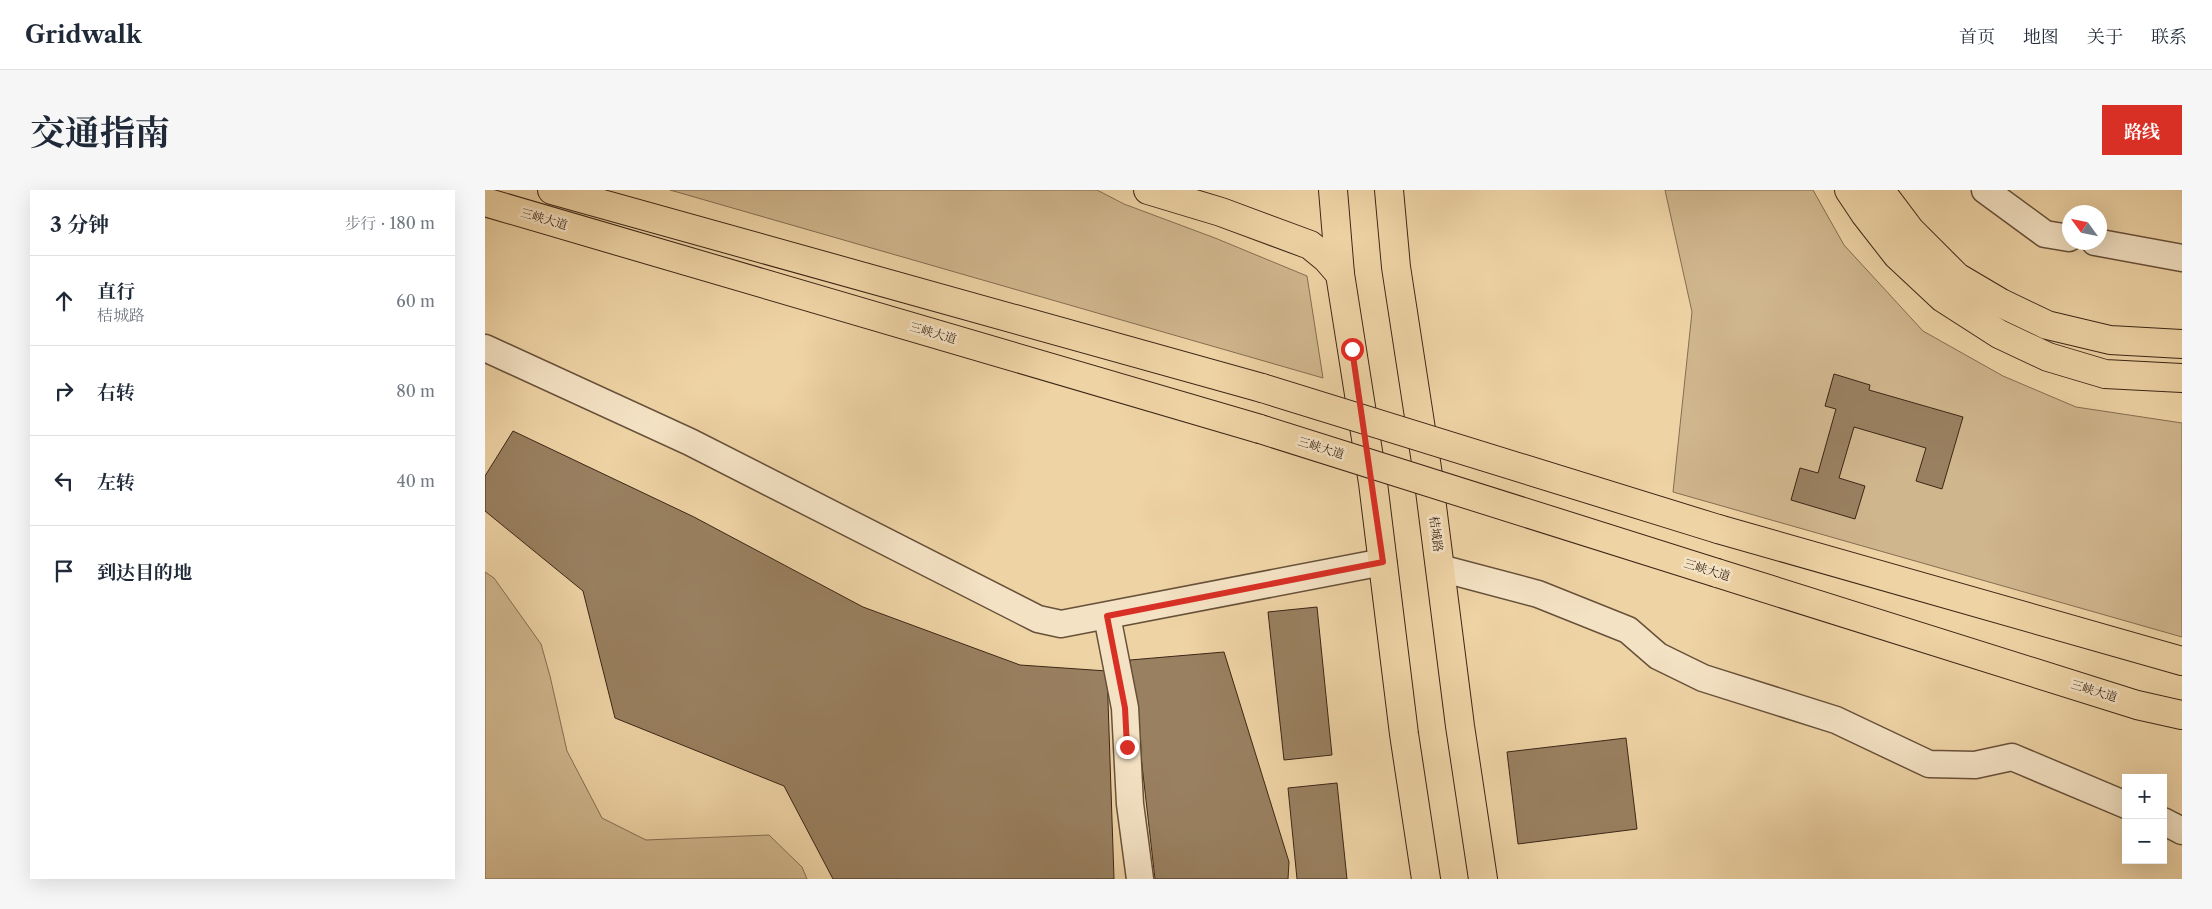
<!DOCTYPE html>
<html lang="zh">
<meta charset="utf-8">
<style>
:root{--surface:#fff;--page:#f6f6f7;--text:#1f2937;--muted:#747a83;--line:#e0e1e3;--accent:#d93025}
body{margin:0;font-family:"Libre Caslon Text","Noto Serif SC",serif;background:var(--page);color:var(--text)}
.controls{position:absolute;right:15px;bottom:15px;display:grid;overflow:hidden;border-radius:0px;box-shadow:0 5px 20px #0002}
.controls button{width:45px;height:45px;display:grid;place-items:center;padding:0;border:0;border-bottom:1px solid var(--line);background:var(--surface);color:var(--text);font:25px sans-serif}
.compass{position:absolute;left:1577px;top:15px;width:45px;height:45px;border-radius:50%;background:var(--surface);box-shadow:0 5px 20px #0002;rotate:303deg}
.stop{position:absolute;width:15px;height:15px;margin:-11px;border:4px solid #d93025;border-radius:50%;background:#fff}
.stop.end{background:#d93025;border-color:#fff;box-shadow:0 1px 5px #0008}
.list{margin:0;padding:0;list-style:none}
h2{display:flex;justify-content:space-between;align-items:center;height:65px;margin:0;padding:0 20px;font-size:21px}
h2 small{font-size:16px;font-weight:400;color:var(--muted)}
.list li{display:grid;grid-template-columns:32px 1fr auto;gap:15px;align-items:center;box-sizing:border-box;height:90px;padding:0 20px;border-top:1px solid var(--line)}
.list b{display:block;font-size:19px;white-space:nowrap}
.list p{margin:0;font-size:16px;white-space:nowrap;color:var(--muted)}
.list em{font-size:16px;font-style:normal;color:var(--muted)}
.icon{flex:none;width:28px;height:28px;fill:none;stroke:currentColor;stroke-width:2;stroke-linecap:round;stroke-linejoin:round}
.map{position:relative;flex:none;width:1697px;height:689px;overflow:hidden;border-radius:0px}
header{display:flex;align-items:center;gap:30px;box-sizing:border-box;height:70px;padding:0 25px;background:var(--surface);border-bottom:1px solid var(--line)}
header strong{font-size:24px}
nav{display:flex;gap:28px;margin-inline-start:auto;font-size:18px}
.intro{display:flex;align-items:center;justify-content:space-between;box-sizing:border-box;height:120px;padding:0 30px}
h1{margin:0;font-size:35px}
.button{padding:12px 22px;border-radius:0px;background:var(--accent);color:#fff;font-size:18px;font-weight:700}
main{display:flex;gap:30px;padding:0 30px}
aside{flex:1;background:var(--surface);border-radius:0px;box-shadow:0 5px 20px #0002}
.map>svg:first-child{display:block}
.green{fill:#d0b68d;stroke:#866e52}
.building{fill:#998060;stroke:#3c2616}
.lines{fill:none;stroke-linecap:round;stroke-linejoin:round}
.minor-casing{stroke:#68513a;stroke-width:29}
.major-casing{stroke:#3c2616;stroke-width:30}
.highway-casing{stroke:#3c2616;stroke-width:30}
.minor{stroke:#f4e2c4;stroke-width:26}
.major{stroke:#eed3a5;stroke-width:28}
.highway{stroke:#eed3a5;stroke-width:28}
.highway-bridge-casing{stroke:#3c2616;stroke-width:30;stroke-linecap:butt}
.highway-bridge{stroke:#eed3a5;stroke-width:28}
.route{stroke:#d93025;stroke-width:6}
.labels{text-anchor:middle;stroke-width:5;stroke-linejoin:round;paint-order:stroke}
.street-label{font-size:12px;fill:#3c2616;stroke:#f4e2c4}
</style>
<header>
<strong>Gridwalk</strong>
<nav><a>首页</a><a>地图</a><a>关于</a><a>联系</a></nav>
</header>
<div class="intro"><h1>交通指南</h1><a class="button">路线</a></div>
<main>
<aside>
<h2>3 分钟<small>步行 · 180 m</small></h2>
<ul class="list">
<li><svg class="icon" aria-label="ahead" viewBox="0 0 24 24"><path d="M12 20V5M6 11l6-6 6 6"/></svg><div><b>直行</b><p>桔城路</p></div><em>60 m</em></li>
<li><svg class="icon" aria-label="right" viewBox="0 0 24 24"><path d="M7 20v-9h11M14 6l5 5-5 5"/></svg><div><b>右转</b></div><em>80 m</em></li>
<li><svg class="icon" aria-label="left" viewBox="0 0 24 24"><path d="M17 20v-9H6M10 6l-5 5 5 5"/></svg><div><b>左转</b></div><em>40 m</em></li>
<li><svg class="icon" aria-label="arrive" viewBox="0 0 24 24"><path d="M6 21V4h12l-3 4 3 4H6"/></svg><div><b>到达目的地</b></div></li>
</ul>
</aside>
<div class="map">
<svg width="1697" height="689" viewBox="0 0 1697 689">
<rect width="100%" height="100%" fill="#eed3a5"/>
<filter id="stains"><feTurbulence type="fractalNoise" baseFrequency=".004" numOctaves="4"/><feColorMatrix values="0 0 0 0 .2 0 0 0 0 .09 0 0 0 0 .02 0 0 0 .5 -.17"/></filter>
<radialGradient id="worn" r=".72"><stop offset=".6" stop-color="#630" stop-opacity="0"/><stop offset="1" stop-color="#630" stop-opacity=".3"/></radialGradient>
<g class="green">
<path d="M185,0H612L639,14L730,48L822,86L838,188Z"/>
<path d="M1180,0H1328L1359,55L1438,141L1518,186L1591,217L1697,233V447L1188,302L1207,122Z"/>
<path d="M0,382L9,388L56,454L65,486L82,561L117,628L161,650L284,645L317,677L322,689H0Z"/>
</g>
<g class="building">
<path d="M1349,184L1385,195L1384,200L1478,227L1457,299L1431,291L1441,258L1369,237L1354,288L1380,296L1370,329L1306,310L1315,278L1333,283L1351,219L1340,216Z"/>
<path d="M28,241L209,327L378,417L535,475L622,481L629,689H348L299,596L130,528L98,401L0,321V286Z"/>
<path d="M832,417L847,565L799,570L783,422Z"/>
<path d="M739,462L804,672L803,689H670L645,470Z"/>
<path d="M1141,548L1152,639L1033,654L1022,562Z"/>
<path d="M852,593L862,689H812L803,598Z"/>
</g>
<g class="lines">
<g class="minor-casing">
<g id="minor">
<path d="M1500,0L1560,44L1584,48"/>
<path d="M1610,52L1697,68"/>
<path d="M0,158L205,252L553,429L576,434L898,372"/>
<path d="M955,378L1053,404L1143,440L1173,466L1218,488L1351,530L1444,574L1490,575L1527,567L1641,615"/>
<path d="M622,426L640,518L645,614L655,689"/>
<path d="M1678,631L1697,641"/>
</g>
</g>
<g class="major-casing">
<g id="major">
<path d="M848,0L855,84L888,293L919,544L941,689"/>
<path d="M904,0L911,77L943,285L975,536L998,689"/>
</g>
</g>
<g class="highway-casing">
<g id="highway">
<path d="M67,0L777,198"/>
<path d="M663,0L736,22L825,55L842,69L855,84"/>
<path d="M1364,0L1380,24L1412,65L1458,108L1514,144L1563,167L1620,184L1697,188"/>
<path d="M1395,0L1425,40L1472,87L1516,113L1562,135L1625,150L1697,154"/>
<path d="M0,12L775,239"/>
<path d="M1233,339L1697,471"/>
<path d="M1232,383L1652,515L1697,525"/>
</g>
</g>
<use href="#minor" class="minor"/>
<use href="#major" class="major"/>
<use href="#highway" class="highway"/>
<g class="highway-bridge-casing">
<g id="highway-bridge">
<path d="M777,198L1233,339"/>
<path d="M775,239L1232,383"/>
</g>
</g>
<use href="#highway-bridge" class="highway-bridge"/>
</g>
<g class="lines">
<path class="route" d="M642,557L640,518L622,426L898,372L867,159"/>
</g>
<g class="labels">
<g class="street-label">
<text transform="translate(59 29) rotate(16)" y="4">三峡大道</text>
<text transform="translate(448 143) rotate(16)" y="4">三峡大道</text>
<text transform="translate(836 258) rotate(17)" y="4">三峡大道</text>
<text transform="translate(951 344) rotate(83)" y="4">桔城路</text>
<text transform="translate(1222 380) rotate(17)" y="4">三峡大道</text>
<text transform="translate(1609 501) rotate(17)" y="4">三峡大道</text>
</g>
</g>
<rect width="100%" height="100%" filter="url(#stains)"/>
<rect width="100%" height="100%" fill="url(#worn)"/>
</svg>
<div class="controls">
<button>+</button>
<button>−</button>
</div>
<svg class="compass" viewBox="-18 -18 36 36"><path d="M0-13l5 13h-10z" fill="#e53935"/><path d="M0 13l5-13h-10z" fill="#747a83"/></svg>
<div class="stop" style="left:867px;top:159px"></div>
<div class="stop end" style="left:642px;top:557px"></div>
</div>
</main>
